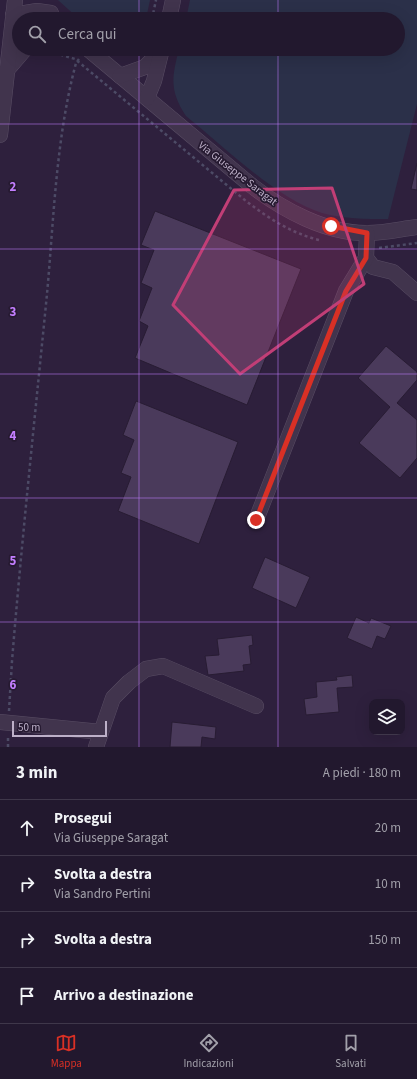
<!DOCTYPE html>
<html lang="it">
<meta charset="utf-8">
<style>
:root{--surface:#22182e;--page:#2a2136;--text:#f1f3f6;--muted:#a2a0aa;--line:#3f374a;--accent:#d93025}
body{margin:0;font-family:"Source Sans 3",sans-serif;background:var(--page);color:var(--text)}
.controls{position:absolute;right:12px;bottom:12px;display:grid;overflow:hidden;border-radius:8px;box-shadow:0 4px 16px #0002}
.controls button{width:36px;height:36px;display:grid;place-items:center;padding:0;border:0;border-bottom:1px solid var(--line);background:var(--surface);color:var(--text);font:20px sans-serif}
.scale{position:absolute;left:12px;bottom:10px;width:95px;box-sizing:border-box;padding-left:4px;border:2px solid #bdb0c8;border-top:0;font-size:11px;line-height:14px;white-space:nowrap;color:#bdb0c8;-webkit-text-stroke:3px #261a31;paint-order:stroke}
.stop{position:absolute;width:12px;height:12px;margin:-9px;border:3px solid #d93025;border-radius:50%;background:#fff}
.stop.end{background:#d93025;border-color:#fff;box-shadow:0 1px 4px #0008}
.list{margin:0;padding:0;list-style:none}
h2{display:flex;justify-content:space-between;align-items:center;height:52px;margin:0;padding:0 16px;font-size:17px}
h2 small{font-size:13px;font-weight:400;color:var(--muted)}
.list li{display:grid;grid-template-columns:26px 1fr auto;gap:12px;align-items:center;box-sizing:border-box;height:56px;padding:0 16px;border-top:1px solid var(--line)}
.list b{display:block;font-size:15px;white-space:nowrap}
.list p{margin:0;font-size:13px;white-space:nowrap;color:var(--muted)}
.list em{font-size:13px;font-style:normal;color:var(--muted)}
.icon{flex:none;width:22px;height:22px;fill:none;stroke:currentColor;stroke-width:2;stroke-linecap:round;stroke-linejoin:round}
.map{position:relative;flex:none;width:417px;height:747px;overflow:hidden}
.search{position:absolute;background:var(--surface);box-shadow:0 4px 16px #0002;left:12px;right:12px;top:12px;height:44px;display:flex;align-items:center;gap:10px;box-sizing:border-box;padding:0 14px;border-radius:22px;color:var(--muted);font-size:15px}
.sheet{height:276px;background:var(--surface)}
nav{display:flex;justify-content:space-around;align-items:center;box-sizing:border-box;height:56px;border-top:1px solid var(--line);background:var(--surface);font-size:11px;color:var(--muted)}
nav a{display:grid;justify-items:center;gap:2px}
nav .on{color:var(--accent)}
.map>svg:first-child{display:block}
.green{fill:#2b3049}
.building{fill:#4a3a5b;stroke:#281c33}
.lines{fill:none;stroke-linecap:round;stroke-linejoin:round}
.minor-casing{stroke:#594d64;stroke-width:16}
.path{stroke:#4d4b66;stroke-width:2.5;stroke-dasharray:3 3;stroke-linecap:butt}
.minor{stroke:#41344d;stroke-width:15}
.route{stroke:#d93025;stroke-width:5}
.marked{fill:#c13e76;fill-opacity:0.2;stroke:#c13e76;stroke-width:3;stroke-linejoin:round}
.grid{fill:none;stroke:#c37eff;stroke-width:1;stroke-opacity:0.55}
.labels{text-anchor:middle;stroke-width:3.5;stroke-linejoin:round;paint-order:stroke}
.street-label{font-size:11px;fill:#bdb0c8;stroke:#261a31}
.grid-label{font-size:13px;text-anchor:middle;font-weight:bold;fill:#c37eff;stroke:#261a31;stroke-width:3.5;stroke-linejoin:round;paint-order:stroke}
</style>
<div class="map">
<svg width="417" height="747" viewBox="0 0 417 747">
<rect width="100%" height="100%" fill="#2e203d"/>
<g class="green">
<path d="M58,0H150L146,19H79Z"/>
<path d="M190,0H417V104L388,219C366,219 344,219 322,213C278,200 222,145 186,116C169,90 172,77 179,49H398V19H186Z"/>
<path d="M116,49H139L134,55L128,56Z"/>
</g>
<g class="building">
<path d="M417,163V190L411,189Z"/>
<path d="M155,211L301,269L247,405L135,358L148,326L139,321L152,288L141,283L154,250L141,245Z"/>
<path d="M386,346L417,372V380L397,403L417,420V458L400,478L359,443L390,407L358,378Z"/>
<path d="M136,401L238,442L199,544L118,511L131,477L121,473L134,440L123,435Z"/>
<path d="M265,557L310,577L296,608L252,588Z"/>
<path d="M356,617L369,623L371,618L391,626L385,639L377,636L372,649L347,638Z"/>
<path d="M252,635L253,645L249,646L251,664L243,665L244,671L208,675L205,656L219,655L217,639Z"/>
<path d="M352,675L353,687L337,688L339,712L306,715L304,699L317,697L316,682L337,680L336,677Z"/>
<path d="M172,722L216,727L215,739L202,737L201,747H170Z"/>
</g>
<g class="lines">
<g class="minor-casing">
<g id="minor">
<path d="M13,15L37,11L51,13"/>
<path d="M169,19L173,0"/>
<path d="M88,49L252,186C283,210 327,234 368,233C384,233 401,229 417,227"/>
<path d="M7,70L25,49"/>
<path d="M120,76L145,67L162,50"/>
<path d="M147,98L154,81L162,49"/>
<path d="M0,135L15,0"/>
<path d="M367,233L366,258L373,267L393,272L417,293"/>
<path d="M256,520L346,291L366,258"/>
<path d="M0,722L101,732"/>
<path d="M96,747L113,698L129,682L146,669L163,666L256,706"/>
</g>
</g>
<g class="path">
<path d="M64,14L71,19"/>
<path d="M152,19L156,0"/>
<path d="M37,53L48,51L75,59L246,201C268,218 291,233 319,240"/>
<path d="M379,248L417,243"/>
<path d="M9,711L12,661C22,538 35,416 47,294C54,216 56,138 76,63L79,59"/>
<path d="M8,747V736"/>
</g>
<use href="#minor" class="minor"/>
</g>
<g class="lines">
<path class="route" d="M256,520L346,291L366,258L367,233L331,226"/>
</g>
<path class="marked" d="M332,188L364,284L240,374L173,305L234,190Z"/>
<path class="grid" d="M139,0V19M278,0V19M139,49V747M278,49V747M0,124H417M0,249H417M0,374H417M0,498H417M0,622H417"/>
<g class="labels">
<g class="street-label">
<text transform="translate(238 173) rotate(38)" y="4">Via Giuseppe Saragat</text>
</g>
</g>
<g class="grid-label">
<text x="13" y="191">2</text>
<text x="13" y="316">3</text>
<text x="13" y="440">4</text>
<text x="13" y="565">5</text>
<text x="13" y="689">6</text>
</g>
</svg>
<div class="controls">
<button><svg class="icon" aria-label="layers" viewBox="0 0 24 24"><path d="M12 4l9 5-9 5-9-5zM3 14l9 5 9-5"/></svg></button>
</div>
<div class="scale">50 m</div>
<div class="stop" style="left:331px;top:226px"></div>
<div class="stop end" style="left:256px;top:520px"></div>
<div class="search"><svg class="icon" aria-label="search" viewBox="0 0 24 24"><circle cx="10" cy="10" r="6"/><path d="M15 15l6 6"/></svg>Cerca qui</div>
</div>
<section class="sheet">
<h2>3 min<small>A piedi · 180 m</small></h2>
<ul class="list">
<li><svg class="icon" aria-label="ahead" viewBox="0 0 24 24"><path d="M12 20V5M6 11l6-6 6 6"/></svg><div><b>Prosegui</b><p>Via Giuseppe Saragat</p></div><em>20 m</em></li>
<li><svg class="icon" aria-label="right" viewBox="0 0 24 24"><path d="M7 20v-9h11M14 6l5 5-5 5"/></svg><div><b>Svolta a destra</b><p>Via Sandro Pertini</p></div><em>10 m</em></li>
<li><svg class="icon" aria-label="right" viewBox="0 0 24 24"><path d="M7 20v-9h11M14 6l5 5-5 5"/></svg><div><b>Svolta a destra</b></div><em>150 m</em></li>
<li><svg class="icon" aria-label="arrive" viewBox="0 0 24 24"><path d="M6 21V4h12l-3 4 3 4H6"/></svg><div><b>Arrivo a destinazione</b></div></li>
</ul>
</section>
<nav>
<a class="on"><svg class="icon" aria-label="map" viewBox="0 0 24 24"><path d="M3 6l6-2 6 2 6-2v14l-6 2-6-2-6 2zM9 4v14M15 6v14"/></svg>Mappa</a>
<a><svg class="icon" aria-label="directions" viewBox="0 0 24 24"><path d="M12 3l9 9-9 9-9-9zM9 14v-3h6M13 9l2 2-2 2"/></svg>Indicazioni</a>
<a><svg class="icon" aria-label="saved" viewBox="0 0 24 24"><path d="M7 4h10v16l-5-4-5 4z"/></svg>Salvati</a>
</nav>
